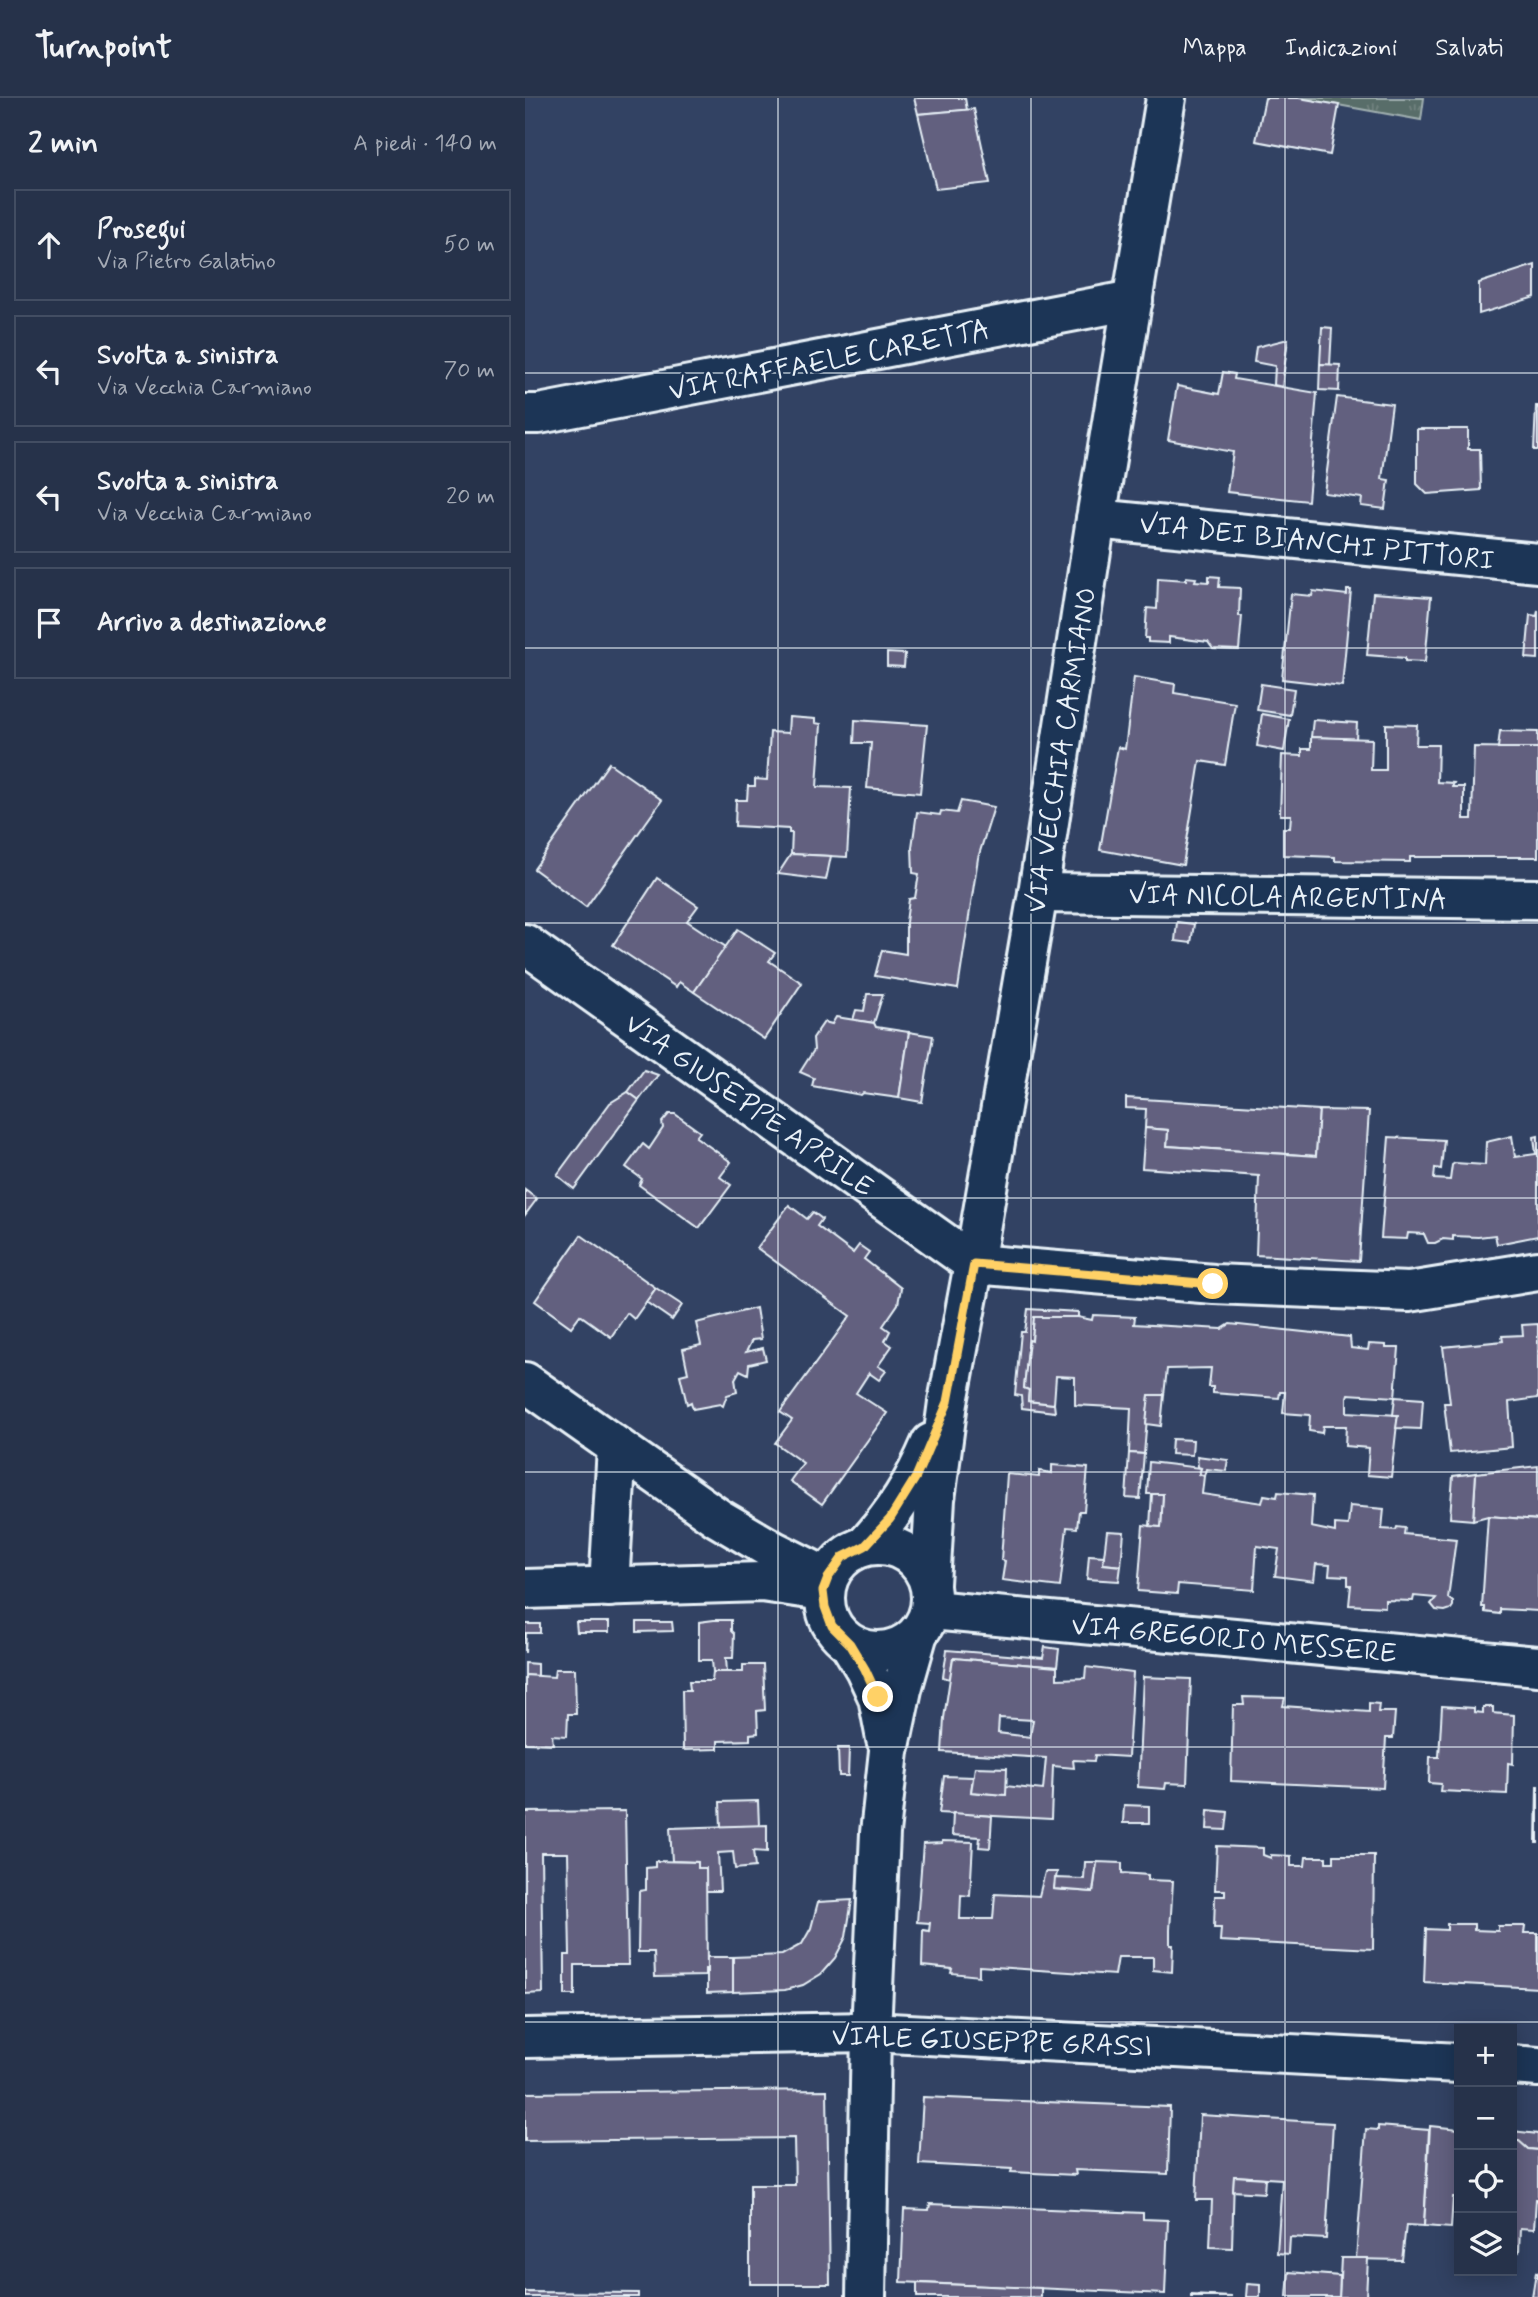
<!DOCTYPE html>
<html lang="it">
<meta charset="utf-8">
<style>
:root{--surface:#26324a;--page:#323e54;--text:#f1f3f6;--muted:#a4aab5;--line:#424d62}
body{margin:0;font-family:Mynerve,sans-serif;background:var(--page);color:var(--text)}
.controls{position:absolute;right:21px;bottom:21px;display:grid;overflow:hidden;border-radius:0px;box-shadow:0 4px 18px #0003}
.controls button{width:63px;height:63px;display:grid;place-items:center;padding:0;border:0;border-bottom:2px solid var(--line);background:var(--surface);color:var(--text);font:35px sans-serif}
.stop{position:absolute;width:21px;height:21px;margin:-16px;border:5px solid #ffd166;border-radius:50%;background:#fff}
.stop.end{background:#ffd166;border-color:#fff;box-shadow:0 2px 7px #0008}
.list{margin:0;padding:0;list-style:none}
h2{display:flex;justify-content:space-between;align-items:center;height:91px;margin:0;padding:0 28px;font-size:30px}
h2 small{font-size:23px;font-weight:400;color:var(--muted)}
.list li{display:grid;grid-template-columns:46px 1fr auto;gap:21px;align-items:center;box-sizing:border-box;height:112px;margin:0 14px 14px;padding:0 14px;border:2px solid var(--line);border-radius:0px}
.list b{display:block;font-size:26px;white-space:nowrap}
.list p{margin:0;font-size:23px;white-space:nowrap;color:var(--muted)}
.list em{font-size:23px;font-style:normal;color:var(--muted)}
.icon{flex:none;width:38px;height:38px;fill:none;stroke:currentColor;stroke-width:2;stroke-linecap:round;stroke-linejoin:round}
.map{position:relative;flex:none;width:1013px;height:2199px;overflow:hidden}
header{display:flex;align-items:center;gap:42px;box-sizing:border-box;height:98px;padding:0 35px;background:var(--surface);border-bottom:2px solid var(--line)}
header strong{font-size:33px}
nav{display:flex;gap:38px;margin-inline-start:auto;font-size:24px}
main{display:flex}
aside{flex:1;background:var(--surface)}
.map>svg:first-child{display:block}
.grass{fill:url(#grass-tufts);stroke:#a0afb0;stroke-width:2}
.building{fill:#62607f;stroke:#e8f1f8;stroke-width:2;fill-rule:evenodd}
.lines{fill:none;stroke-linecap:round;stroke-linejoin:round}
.minor-casing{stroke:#e8f1f8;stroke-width:44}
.major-casing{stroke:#e8f1f8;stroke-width:44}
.minor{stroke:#1d3557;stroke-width:38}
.major{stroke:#1d3557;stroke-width:38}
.route{stroke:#ffd166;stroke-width:9}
.grid{fill:none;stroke:#e8f1f8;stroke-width:2;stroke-opacity:0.55}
.labels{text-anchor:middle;stroke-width:5;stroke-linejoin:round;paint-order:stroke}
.street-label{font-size:28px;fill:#e8f1f8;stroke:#1d3557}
</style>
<header>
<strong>Turnpoint</strong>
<nav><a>Mappa</a><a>Indicazioni</a><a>Salvati</a></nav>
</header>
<main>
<aside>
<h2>2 min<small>A piedi · 140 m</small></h2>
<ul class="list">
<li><svg class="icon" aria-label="ahead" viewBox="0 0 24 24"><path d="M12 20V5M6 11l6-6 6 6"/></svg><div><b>Prosegui</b><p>Via Pietro Galatino</p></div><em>50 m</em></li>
<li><svg class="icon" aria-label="left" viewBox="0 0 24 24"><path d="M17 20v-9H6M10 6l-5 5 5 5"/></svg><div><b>Svolta a sinistra</b><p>Via Vecchia Carmiano</p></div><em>70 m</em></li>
<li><svg class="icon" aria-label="left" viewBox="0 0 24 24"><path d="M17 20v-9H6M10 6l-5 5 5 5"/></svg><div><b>Svolta a sinistra</b><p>Via Vecchia Carmiano</p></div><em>20 m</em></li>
<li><svg class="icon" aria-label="arrive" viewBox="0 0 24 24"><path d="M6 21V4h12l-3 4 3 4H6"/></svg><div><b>Arrivo a destinazione</b></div></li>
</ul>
</aside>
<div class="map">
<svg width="1013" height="2199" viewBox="0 0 1013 2199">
<defs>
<pattern id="grass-tufts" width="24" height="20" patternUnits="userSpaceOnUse" patternTransform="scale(1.75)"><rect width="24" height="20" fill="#596d69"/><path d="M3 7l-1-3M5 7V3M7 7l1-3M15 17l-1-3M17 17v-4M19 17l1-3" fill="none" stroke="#71827f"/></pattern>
</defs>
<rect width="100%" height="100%" fill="#324263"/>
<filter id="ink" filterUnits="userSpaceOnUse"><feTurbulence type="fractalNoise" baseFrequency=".0143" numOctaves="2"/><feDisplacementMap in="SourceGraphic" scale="14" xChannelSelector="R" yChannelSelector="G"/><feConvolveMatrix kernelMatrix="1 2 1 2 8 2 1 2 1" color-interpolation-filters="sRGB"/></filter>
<g filter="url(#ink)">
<path class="grass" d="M774,0H899L896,22Z"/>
<g class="building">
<path d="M389,0H440L442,12L393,16Z"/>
<path d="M740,0H774L814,7L805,57L731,43Z"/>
<path d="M449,11L465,85L411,91L393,16Z"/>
<path d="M1010,167V199L954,216V185Z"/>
<path d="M797,229L807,230L805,267L795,266Z"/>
<path d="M763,241L757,289L749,287L750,268L729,264L731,249Z"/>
<path d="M795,266L815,267L814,293L794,292Z"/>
<path d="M698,274L710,276L709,281L792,295L783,403L702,394L708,354L643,342L652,288L694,296Z"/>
<path d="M812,299L867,306L857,381L864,382L860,411L836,408L837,400L799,395Z"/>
<path d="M1011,308H1013V352H1009Z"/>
<path d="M892,331H943V351H955L956,392L902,396L892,386Z"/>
<path d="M684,478L695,479L694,489L715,490L714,518H717L714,552L688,551L683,544L644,539V545L623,544V540H620L622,510L632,511L633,480L661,482V479L671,480L670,483L684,484Z"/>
<path d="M822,492H826L817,588L757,581L766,496L787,498L788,493L822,497Z"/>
<path d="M848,495L906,499L900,564L880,563V560L842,557Z"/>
<path d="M1013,512V561L1001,560L1005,517L1012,518Z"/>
<path d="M362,555L380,556L379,569L362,568Z"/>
<path d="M609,579L650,586L649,595L710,605L700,667L675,663L658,767L575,752L593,649L600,651Z"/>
<path d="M736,586L769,591L765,617L732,612Z"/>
<path d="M737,616L764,621L759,653L732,648Z"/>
<path d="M264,619L290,621V625L296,626L292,689L326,690L322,759L266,756L267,735H264V731L210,728L211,702H222L223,688H230V681L242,682L245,634L263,635Z"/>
<path d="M330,622L402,627L395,695L342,690L346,645H329Z"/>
<path d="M788,622L832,625L831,641L786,639Z"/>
<path d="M861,626L892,627L891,647H913L912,684L929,685L927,689H939V721H947L949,649L1013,650V759H885V764L810,763V759L758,757V730H765L766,717H755L757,657L777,658V651H786V639L847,641L846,672H861Z"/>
<path d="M975,633L1013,634V650H973Z"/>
<path d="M84,665L137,702L61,809L9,771Z"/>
<path d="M436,703L469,709L453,760L433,891L350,878L357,852L381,856V824L384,801L390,800L394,776L388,775L387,749L392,714L415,717L416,713L432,715Z"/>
<path d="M266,756L306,758L301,782L253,776Z"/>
<path d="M132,780L173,808L162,823L201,849L169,894L154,884L151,889L88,847Z"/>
<path d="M652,824L669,826L666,845L650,843Z"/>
<path d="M213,831L250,855L244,863L277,885L239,941L169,894Z"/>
<path d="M342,896H358L349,925L328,922L331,912L339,913Z"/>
<path d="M311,919L349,925L351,929L384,934L374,1000L338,995L336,997L287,988L289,980L275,974L289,952L288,940L299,924L307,926Z"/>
<path d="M384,934L408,938L397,1004L374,1000Z"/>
<path d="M119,972L133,977L114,1002L103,994Z"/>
<path d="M103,994L114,1002L49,1091L32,1077L85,1005Z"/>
<path d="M601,1000L794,1012L791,1058L642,1048L643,1032L620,1030L621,1011L601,1010Z"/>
<path d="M794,1012L844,1013L834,1163L731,1157L734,1078L617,1070L620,1030L643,1032L642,1048L791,1058Z"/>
<path d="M144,1016H150L175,1034L171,1039L206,1064L195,1079L206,1087L174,1130L114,1087L117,1081L101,1069L118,1046L124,1051L138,1030L137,1024Z"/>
<path d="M987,1038L990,1059L1011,1056L1009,1039L1013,1038V1138L972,1146L970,1137L953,1139L928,1138V1142L918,1141L910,1145H903L899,1136L883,1135L882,1141L856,1140L864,1039L919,1042L916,1071L910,1070L909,1081L925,1082L927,1067L930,1065L960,1067L961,1044Z"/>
<path d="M0,1092L12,1101L0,1117Z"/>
<path d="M264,1107L282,1121L288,1114L297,1121L292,1128L328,1155L334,1147L344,1154L339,1161L376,1190L373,1206L358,1228L365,1233L360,1243L367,1248L353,1268L361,1273L354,1282L344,1275L331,1295L362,1315L297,1406L265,1383L278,1365L250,1345L267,1322L255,1314L325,1218L232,1150Z"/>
<path d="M56,1137L131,1190L109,1221L102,1215L86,1239L55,1217L46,1229L10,1203Z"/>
<path d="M131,1190L157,1207L147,1222L121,1204Z"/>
<path d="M231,1210L236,1241L227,1242L221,1254L238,1250L241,1262L224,1266L223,1276L215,1272L210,1281L212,1294L202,1297L198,1308L195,1306L168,1311L166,1304L162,1306L155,1277L163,1275L158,1251L176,1247L171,1225Z"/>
<path d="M503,1211L553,1214V1219H509L507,1243L504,1242L499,1290L504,1292L503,1303L529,1306L530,1314L497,1310L496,1298L490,1297L496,1234H500Z"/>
<path d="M568,1217L610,1219L609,1226L697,1231L705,1226L825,1239L826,1250L843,1252L844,1246L861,1247V1250H874L870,1299L823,1296L822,1299V1314L873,1317L866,1379L842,1377L844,1350L820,1348L821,1328H798L797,1335L784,1333L785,1317L758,1315L760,1294H755L754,1300L688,1295V1289H684L686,1270L642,1271L639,1297H624L619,1356L604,1355L606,1310L550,1307V1279L531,1278L529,1306L503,1303L504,1292L499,1290L504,1242L507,1243L509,1219H553L567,1222Z"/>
<path d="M1013,1226V1300L984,1304L987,1349L925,1355L919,1305H925L918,1249L978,1243L977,1238L998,1237L997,1227Z"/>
<path d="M624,1297H639L636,1328L621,1326Z"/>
<path d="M870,1299L898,1301L896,1331L871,1330L873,1317H868Z"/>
<path d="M647,1341L668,1342L667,1357L646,1356Z"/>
<path d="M604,1355L619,1356L615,1401L601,1400Z"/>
<path d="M672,1358L703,1362L701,1373L681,1371L679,1378L674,1376L676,1370L673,1369Z"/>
<path d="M624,1364L676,1370L674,1376L679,1378L677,1396L737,1405L739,1397L752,1399L753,1394L788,1397L786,1429L810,1434V1426L823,1427L825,1408L859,1411L857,1431L871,1432L872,1429L880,1430L879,1436L931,1441L923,1500L928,1504V1508L926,1511L920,1513L911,1512L906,1506L911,1500L889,1498L888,1503L860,1502V1509L824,1507L826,1487H823V1478L804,1477L805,1467L791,1466L789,1483L750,1478L754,1451L732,1448L729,1492L653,1486L652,1496L613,1493L618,1427L636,1429L638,1396H622Z"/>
<path d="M527,1367L563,1370L559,1413H554L552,1430L542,1429L535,1489L477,1482L480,1463L476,1462L482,1376L514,1379V1373L527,1375Z"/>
<path d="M1013,1368V1422L963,1418L948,1422L951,1375Z"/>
<path d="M951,1375L948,1422L925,1420L928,1378Z"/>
<path d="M627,1396H638L636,1429L625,1428Z"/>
<path d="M963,1418L1013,1422V1513L975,1511V1516L960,1514V1509H957Z"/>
<path d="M582,1433L599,1434L596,1468L578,1466Z"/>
<path d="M564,1457L579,1458L578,1466L596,1468L594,1483L562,1481Z"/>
<path d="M189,1522H206V1533L209,1536L208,1560H201L202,1574H188L187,1562H174V1524Z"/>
<path d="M51,1524H84V1534H52Z"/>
<path d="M112,1524H147L148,1533L112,1534Z"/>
<path d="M0,1526H15V1535H1L0,1555Z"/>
<path d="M520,1549L534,1551L532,1569L428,1560L425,1581L418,1579L422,1552L518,1560Z"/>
<path d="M428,1560L532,1569V1581L560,1580L561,1569L608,1575L603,1659L570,1657L569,1663L548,1662L549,1670L528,1668L526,1721L414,1715L419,1678L448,1679L446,1694L481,1697V1688L518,1692L521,1660L417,1654L419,1620ZM474,1620L508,1622L505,1639L473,1635Z"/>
<path d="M0,1565L12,1566V1578L0,1577Z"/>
<path d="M218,1567H238L240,1612L232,1613L233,1635L225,1636V1642L193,1643V1651L158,1652L157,1592H165L164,1583H187L188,1574H218Z"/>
<path d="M30,1571H50L51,1616H43L42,1638L27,1637L28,1646L0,1645V1577L29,1579Z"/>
<path d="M618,1579L666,1581L662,1686L641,1685L640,1691L613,1689Z"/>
<path d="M718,1599L760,1600L758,1608L844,1614V1605L854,1606L853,1614H870L868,1640H861L858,1690L706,1683L708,1607H719Z"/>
<path d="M917,1608L949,1610V1614L958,1615V1609H968V1615L989,1617L988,1666L983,1665L982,1696L915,1693L916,1686L904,1685L905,1659H914Z"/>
<path d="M313,1650H324L323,1678H314Z"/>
<path d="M450,1669L482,1670L481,1697L446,1694Z"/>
<path d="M1012,1688H1013V1745H1011Z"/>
<path d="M233,1703L234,1728L196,1729L195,1704Z"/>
<path d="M599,1707L624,1708V1725H598Z"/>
<path d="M683,1712L703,1714L701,1732L682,1731Z"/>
<path d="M100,1713L103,1867H50V1897H40V1857H45L43,1755H16L18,1895L0,1896V1714Z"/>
<path d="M428,1715L467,1718L465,1750L454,1749L455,1739L427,1737Z"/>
<path d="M242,1727V1754L228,1753L230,1769L210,1771L208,1754L193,1755L195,1793H181V1770H173V1764L147,1763L145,1730Z"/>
<path d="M417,1743L448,1744L445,1798L436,1797L435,1821H468L470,1796L514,1798L520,1774H532L529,1791L568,1794L572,1764L597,1765V1775L623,1777V1782L648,1783L645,1832V1847H648L647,1874L628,1872V1859H593L590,1877L454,1868V1878L426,1875L427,1871L397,1868L398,1832L404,1833L405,1825L392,1824L398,1746L417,1745Z"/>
<path d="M692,1748L738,1750V1757L746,1760V1757L766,1758V1768H780L781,1759H801V1764H809V1757H849L848,1851L695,1843L696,1830H689L690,1798H700V1792H690Z"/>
<path d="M130,1763L173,1764V1770H181L182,1871H180V1878L130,1879L129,1854H113L114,1793L121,1792V1770L130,1769Z"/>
<path d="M560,1764H572L568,1794L529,1791L530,1780L559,1781Z"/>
<path d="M327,1802L321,1839L310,1860L296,1876L278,1887L260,1892L208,1894V1859L257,1857L277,1846L286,1830L293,1804Z"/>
<path d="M922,1826H949V1832L973,1833V1828H1000L999,1835H1013V1890L899,1884L901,1831L922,1832Z"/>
<path d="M182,1859H208V1894L182,1895Z"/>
<path d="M302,1992L305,2186H225V2087H270L269,2040L0,2043V1995Z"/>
<path d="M398,1999L645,2009L643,2076L550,2072L551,2077L486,2074L487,2071L394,2066Z"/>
<path d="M675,2017L808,2025L801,2141L765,2139L764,2156L752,2155L757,2081L709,2078L707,2150L685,2149L687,2102H671Z"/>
<path d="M853,2028L904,2032L899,2128L881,2127L877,2162L831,2161L841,2031L853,2032Z"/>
<path d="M905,2028L934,2031V2099H928L926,2130L899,2128Z"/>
<path d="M987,2033L1013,2036V2052L1003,2051L994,2043H987Z"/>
<path d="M987,2043H994L1003,2051L1013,2052V2101H1011L1009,2131L995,2130L994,2154L987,2153Z"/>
<path d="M709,2078L740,2080L739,2095L708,2093Z"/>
<path d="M405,2106L618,2115V2121L643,2122L640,2196L376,2184L379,2111L404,2112Z"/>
<path d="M816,2160H843L841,2199H814Z"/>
<path d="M764,2174L815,2178L814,2199H762Z"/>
<path d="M1011,2174L1013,2175V2199H1007Z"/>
<path d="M392,2185L516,2190V2199H392Z"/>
<path d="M722,2186L735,2187V2199H721Z"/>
<path d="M0,2194L113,2195V2199H0Z"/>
<path d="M666,2197L707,2199H666Z"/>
</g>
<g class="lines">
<g class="minor-casing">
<g id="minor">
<path d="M0,316H14L608,202"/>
<path d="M571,421L1013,465"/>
<path d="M513,795L1013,801"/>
<path d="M0,846L449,1166L689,1186L884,1194L1013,1173"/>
<path d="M0,1284L193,1420L249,1453L303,1480"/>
<circle cx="353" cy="1500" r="53"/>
<path d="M340,1448C370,1415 389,1385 406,1345"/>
<path d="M405,1486L410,1401L423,1304L449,1166L513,795L571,421L641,0"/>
<path d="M84,1489L92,1349"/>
<path d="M0,1491L237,1484L298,1493"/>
<path d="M406,1512L1013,1568"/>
<path d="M325,1546L340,1571L353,1599L361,1641"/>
<path d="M341,2199L346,1934L355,1735L364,1653L377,1591L393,1535"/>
</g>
</g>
<g class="major-casing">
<g id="major">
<path d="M0,1940L346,1934L934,1965"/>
<path d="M987,1967L1013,1969"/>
</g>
</g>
<use href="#minor" class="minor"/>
<use href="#major" class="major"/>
</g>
</g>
<g class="lines" filter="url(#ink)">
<path class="route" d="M353,1599L340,1571L325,1546L307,1528L300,1509L298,1493L303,1480L318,1459L340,1448L365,1421L391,1379L423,1304L449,1166L688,1186"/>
</g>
<path class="grid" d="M253,0V2199M506,0V2199M760,0V2199M0,275H1013M0,550H1013M0,825H1013M0,1100H1013M0,1374H1013M0,1649H1013M0,1924H1013"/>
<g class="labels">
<g class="street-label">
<text transform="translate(304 261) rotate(-11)" y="10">VIA RAFFAELE CARETTA</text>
<text transform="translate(792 443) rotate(6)" y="10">VIA DEI BIANCHI PITTORI</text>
<text transform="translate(535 652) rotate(-81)" y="10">VIA VECCHIA CARMIANO</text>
<text transform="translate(763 798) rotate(1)" y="10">VIA NICOLA ARGENTINA</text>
<text transform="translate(225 1006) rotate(35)" y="10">VIA GIUSEPPE APRILE</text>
<text transform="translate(709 1540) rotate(5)" y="10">VIA GREGORIO MESSERE</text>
<text transform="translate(467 1942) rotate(2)" y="10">VIALE GIUSEPPE GRASSI</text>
</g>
</g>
</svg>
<div class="controls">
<button>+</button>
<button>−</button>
<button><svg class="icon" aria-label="locate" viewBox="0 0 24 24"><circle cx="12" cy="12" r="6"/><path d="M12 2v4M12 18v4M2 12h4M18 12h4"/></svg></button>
<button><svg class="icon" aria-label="layers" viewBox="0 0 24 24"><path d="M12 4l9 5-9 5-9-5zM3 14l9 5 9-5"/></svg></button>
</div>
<div class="stop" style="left:688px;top:1186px"></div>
<div class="stop end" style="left:353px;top:1599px"></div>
</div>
</main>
